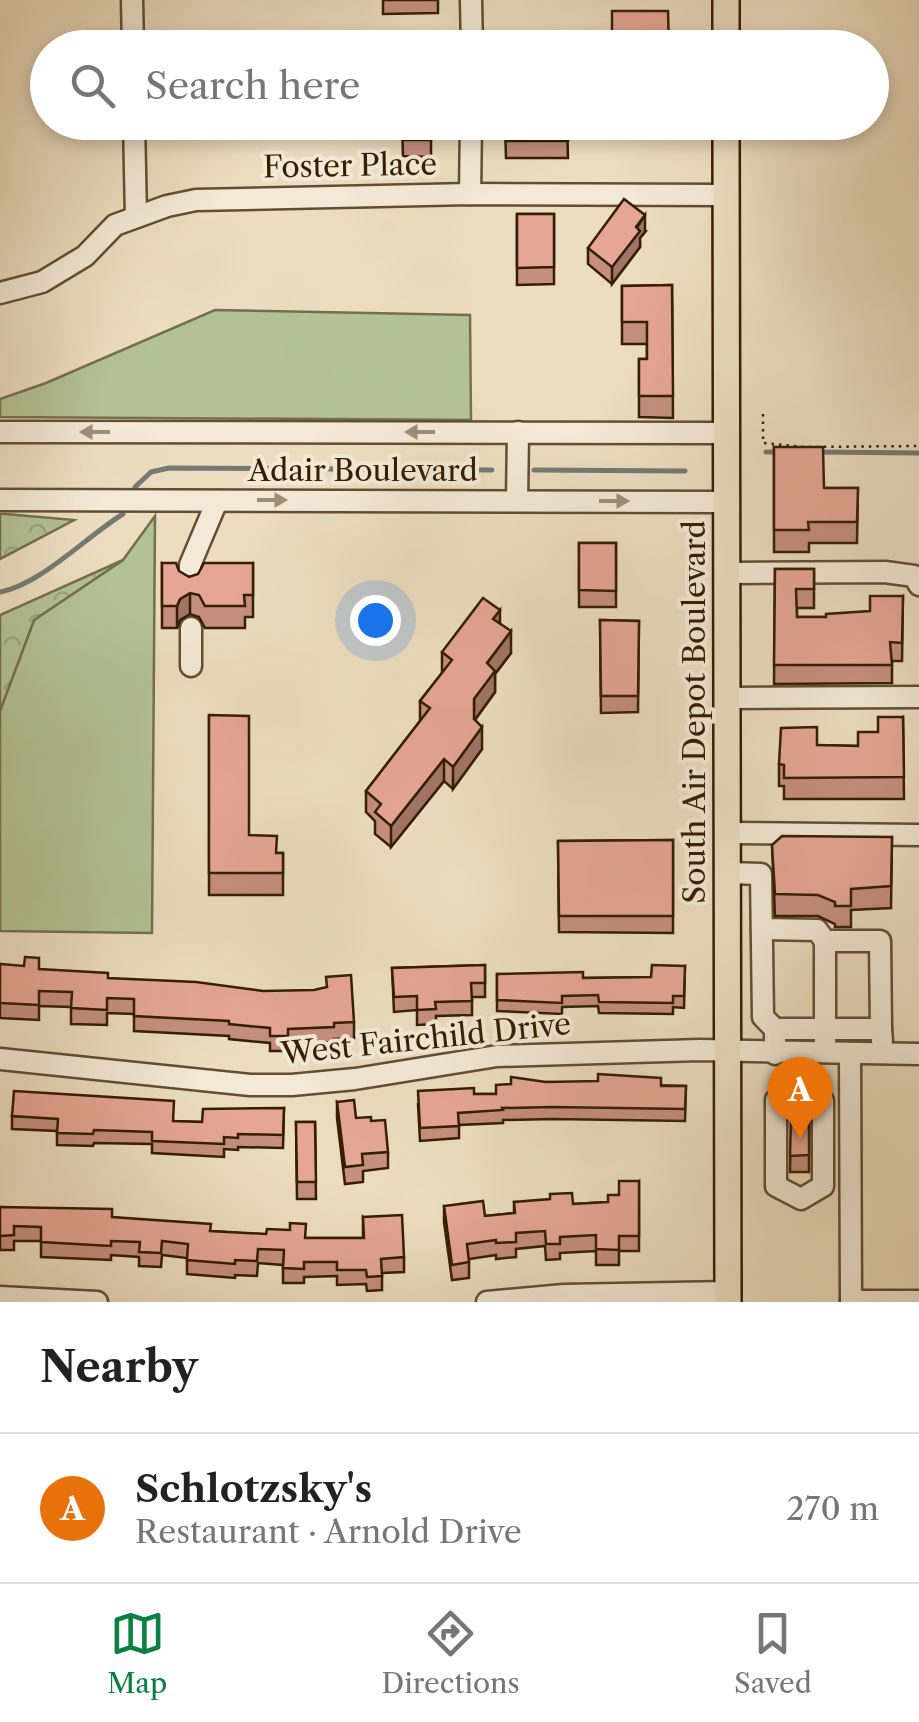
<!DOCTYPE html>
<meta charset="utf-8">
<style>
:root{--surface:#fff;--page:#f6f6f6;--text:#222;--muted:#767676;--line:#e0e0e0;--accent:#0b8043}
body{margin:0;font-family:"Libre Caslon Text",serif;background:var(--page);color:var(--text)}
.you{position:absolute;left:375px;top:620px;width:35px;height:35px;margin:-25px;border:8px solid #fff;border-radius:50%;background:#1a73e8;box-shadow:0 0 0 15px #1a73e833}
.badge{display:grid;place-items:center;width:65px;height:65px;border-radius:50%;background:var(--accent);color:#fff;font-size:32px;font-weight:700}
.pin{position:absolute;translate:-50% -82px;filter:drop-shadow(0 2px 5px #0008)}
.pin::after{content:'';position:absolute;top:52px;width:35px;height:30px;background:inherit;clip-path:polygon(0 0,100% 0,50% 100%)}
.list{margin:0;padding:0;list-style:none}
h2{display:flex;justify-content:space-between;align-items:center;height:130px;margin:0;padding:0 40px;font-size:42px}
h2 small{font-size:32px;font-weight:400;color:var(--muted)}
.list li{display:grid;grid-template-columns:65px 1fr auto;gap:30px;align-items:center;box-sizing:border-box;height:150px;padding:0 40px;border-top:2px solid var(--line)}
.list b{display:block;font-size:38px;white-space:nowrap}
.list p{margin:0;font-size:32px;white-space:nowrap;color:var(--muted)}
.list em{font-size:32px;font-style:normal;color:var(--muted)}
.icon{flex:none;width:55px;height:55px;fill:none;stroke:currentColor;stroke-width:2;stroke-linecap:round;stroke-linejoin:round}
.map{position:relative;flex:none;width:919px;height:1302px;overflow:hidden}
.search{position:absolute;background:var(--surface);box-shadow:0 5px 15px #0003;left:30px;right:30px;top:30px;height:110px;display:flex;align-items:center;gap:25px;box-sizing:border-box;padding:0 35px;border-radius:55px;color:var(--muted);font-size:38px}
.sheet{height:280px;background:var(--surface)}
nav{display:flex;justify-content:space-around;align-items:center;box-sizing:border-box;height:140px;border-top:2px solid var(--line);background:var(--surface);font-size:28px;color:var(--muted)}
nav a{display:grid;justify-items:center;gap:5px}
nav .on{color:var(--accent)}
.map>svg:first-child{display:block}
.green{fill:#b3c296;stroke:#74704c;stroke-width:2.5}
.forest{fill:url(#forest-crowns);stroke:#74704c;stroke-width:2.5}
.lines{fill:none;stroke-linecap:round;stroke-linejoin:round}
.stream{stroke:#757a73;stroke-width:5}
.minor-casing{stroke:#634e32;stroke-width:25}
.major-casing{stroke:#351e02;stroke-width:30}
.path{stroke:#351e02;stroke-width:2.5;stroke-dasharray:2.5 5;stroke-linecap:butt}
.minor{stroke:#f3e9d6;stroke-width:20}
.major{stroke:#ecddc0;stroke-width:25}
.wall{fill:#c58f7f;stroke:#351e02;stroke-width:2.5}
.shaded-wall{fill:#a07468;stroke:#351e02;stroke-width:2.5}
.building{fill:#e5a694;stroke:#351e02;stroke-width:2.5}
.oneway{fill:#9e8e77}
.labels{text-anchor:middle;stroke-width:8;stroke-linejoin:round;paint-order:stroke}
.street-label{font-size:30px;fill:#351e02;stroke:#f3e9d6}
</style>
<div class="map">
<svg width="919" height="1302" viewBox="0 0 919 1302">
<defs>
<pattern id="forest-crowns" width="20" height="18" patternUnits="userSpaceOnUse" patternTransform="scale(2.5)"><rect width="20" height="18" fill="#b3c296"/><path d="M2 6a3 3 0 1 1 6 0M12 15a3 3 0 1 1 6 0" fill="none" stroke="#9ba680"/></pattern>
</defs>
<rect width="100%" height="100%" fill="#ecddc0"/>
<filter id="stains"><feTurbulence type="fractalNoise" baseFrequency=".002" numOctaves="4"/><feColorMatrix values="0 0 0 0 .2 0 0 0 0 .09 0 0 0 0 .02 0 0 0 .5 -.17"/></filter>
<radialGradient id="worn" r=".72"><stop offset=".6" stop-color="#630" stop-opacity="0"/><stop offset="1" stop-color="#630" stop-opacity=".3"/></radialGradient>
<g class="green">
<path d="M215,310L470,315L471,420L0,417V399L46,383Z"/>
<path d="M155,516L152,933L0,931V711L4,700L34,620L123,560Z"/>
</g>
<g class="forest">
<path d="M0,514H6L74,520L0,559Z"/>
<path d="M123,560L34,620L0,711V615Z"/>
</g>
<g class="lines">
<g class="stream">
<path d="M766,452H781"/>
<path d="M817,452L919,453"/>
<path d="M534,470L685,471"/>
<path d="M135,487L151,472L169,468L492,470"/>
<path d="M0,592C40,585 87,536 123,514"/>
</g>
<g class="minor-casing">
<g id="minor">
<path d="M132,0L133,48"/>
<path d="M471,0L472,48"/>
<path d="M134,122L136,217"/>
<path d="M470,194L471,122"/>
<path d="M0,293L42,282L85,256L115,225L167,206L196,200L470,194L726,195"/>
<path d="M0,432L726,433"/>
<path d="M0,500L726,502"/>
<path d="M517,501L518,432"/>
<path d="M727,573L885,572L914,576L919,585"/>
<path d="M190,585V565L217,501"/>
<path d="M191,628V666"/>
<path d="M728,698L919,697"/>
<path d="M729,833L919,835"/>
<path d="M729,873L761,874L763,1017L775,1029V1054"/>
<path d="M762,929L817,930L825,941V1029H775"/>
<path d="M825,941H880L881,1029"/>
<path d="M825,1042V1029H881L882,1041"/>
<path d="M850,1054L851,1302"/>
<path d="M0,1059L250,1085H292L355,1079L497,1056L700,1050L919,1054"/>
<path d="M788,1092H813L823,1101V1186L801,1199L776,1186V1100Z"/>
<path d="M0,1297L97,1302"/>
<path d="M851,1301H919"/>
<path d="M487,1302L564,1295L728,1292"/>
</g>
</g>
<g class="major-casing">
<g id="major">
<path d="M726,0V48"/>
<path d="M726,122L728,1302"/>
</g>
</g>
<path class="path" d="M763,414V443L805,447L919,446"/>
<use href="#minor" class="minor"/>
<use href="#major" class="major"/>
</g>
<g class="wall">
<path d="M383,0H438V13L383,14Z"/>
<path d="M402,122H431V157L403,156Z"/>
<path d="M505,122H567L568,158H506Z"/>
<path d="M517,214H554V284L517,285Z"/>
<path d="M645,232L640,238V247L612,284L588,264V248Z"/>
<path d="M672,285L673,418L639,417V359H647V344H622V286Z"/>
<path d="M774,447L824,488H858L857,543H809V552H774Z"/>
<rect x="579" y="543" width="37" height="64"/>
<path d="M162,563L189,577L253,563V617H245V628H205L199,617L190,614L180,620L177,628H162Z"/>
<path d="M775,569H814V608H797V617H826L870,611L903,596L902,661H892V683L774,684Z"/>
<path d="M600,620L639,621L638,712L601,713Z"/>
<path d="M500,624L511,653L495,674V692L475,720L482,749L453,789L444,781L391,847L375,834V821L366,812V791L420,721V701L442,673V652Z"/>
<path d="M209,715L249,835L277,853H283V895H209Z"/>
<path d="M903,717L904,799H784V786H779V764L817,745L858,746L878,732Z"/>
<path d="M892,837L891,908L851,910V927H835V924L818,916H775L772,845Z"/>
<path d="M673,840V933L559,932L558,841Z"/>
<path d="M0,964L108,978L354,1022V1038L334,1039V1042L288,1044V1051H270V1043L229,1039V1036L134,1031V1014L107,1013V1025L71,1024V1007L39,1006V1020L0,1018Z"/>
<path d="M485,965V997H472V1015L436,1016V1024L417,1025V1010L394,1012L392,968Z"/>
<path d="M685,966L684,1008L673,1007V1014L599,1013L598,1006L562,1007V1014L497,1011V974L583,978L651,977Z"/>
<path d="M546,1082L686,1086L685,1121L553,1119L503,1120V1123L459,1125V1138L420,1141L418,1104L474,1094H496Z"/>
<path d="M792,1089L809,1090V1172H790Z"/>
<path d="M337,1102L356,1118L371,1121L388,1152V1168L363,1171V1182L345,1184L337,1118Z"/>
<path d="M284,1108L283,1148L238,1147V1150L224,1149V1157L152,1153V1144L94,1143L93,1146L57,1145V1131L12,1129V1116L202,1122Z"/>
<path d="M296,1122H315L316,1199H297Z"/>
<path d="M639,1181V1251H619V1265H596V1251L560,1253V1259L546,1260L545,1246L516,1249V1257L496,1259V1255L469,1259V1278L452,1280L444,1222V1206L485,1216L514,1213V1202L573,1204L608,1202Z"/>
<path d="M0,1207L112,1217L211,1231L306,1238H363V1217L404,1257V1272L382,1273V1290L367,1291L366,1284L337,1285V1276L304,1277V1283H283V1265L258,1263L257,1276L235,1275V1278L187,1274V1258L162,1255L161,1267L139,1266V1257L111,1255V1260L41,1257V1241H14V1250H0Z"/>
</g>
<g class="shaded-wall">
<path d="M645,215V232L640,238V247L612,284V267Z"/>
<path d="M190,593V614L180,620L177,628V606L180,599Z"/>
<path d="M500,610V632L493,619Z"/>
<path d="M511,631V653L495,674V692L474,721V699L487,663Z"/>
<path d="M482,727V749L453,789V767Z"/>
<path d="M444,759V781L391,847V826Z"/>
</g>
<g class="building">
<path d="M612,11H668L669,48H612Z"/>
<path d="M402,122H431V140H403Z"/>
<path d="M506,122H567L568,141H506Z"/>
<path d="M624,199L645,215L636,227L640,231L612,267L588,248Z"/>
<path d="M517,214H554V267L517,268Z"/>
<path d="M672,285L673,396H639V359H647V322H622V286Z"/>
<path d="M774,447H823L824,488H858L857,522H808L809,530H774Z"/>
<path d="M579,543H616V591L579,590Z"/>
<path d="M162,563H176L179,571L189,577L198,574L204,563H253V595H244L245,606H205L199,595L190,593L180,599L177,606H162Z"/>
<path d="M775,569H814V589H796L797,617H826V614L870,611V596H903L902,643L890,642L892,665H774Z"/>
<path d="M483,598L500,610L493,619L511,631L487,663L495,671L474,699V719L482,727L453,767L444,759L391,826L375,812L381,804L366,791L430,708L420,701L452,660L442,652Z"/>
<path d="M600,620L639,621L638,696H601Z"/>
<path d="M209,715L249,716V835L277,836L276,853H283V873H209Z"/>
<path d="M878,717H903L904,777L784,778V765L779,764L781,728L817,727V745L858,746V732H878Z"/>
<path d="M782,836L892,837L891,886L851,889V906H835V902L818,895L775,894L772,845Z"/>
<path d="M673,840V916H559L558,841Z"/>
<path d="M25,957L39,958V969L108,973V978L196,982L263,991L314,990L327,987L326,977L351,975L354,1022L334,1023V1027L288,1029V1036H270V1028L229,1024V1021L134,1016V999L107,998V1010L71,1008L72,992L39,991V1005L0,1003V964L24,966Z"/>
<path d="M485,965V983H471L472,1001L435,1002L436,1009L417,1010V996L394,997L392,968Z"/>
<path d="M652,965L685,966L684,996H673V1003L599,1002L598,995L562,996V1003L497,1000V974L583,972V978L651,977Z"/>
<path d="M598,1074L661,1078V1086H686L685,1109L553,1107L502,1108L503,1110L458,1113L459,1126L420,1128L418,1091L474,1088V1094H496V1085L511,1084V1077L546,1082L598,1081Z"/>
<path d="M792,1089L809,1090V1155L790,1156Z"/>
<path d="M14,1091L174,1101L173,1121L202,1122L203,1109L284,1108L283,1135L238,1134V1138L224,1137V1144L152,1141V1132L94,1130L93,1134L57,1133L58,1119L12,1116Z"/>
<path d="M354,1100L356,1118L371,1117V1121L385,1120L388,1152L362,1154L363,1165L345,1167L337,1102Z"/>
<path d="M296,1122H315L316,1182H297Z"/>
<path d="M619,1181H639V1236H619V1250L596,1249V1235L560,1237V1244H546L545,1231L516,1233V1242L496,1243V1240L467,1244L469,1262L452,1265L444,1206L483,1201L485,1216L515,1213L514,1202L550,1199V1194L572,1193L573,1204L608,1202V1195H619Z"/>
<path d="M0,1207L112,1209V1217L211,1224L210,1231L266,1234L267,1229L290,1230V1223L306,1224L305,1238H364L363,1217L402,1215L404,1257L381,1259L382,1276L367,1277L366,1270H337V1262H304V1269L283,1268L284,1250L258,1249L257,1261L235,1260V1264L187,1260L188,1244L162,1241L161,1253L139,1252L140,1242L111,1241V1246L41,1242V1227L14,1226V1235L0,1236Z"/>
</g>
<defs><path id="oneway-solid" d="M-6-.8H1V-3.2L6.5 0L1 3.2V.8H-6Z" transform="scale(2.5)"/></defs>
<g class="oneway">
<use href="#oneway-solid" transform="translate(95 432) rotate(180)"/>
<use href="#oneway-solid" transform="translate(420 432) rotate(180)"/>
<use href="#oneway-solid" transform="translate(272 500)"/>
<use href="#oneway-solid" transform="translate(614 501)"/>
</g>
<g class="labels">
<g class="street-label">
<text transform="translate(350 166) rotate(-1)" y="10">Foster Place</text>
<text x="363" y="481">Adair Boulevard</text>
<text transform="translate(695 712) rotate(-90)" y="10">South Air Depot Boulevard</text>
<text transform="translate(426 1039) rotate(-6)" y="10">West Fairchild Drive</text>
</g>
</g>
<rect width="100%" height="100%" filter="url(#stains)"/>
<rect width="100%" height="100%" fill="url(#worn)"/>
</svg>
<div class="you"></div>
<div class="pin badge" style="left:800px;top:1139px;background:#e8710a">A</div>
<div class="search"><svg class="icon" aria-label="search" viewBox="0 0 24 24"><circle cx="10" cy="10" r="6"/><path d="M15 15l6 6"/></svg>Search here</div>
</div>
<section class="sheet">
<h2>Nearby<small></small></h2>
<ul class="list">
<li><span class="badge" style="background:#e8710a">A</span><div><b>Schlotzsky's</b><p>Restaurant · Arnold Drive</p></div><em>270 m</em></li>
</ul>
</section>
<nav>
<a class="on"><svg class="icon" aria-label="map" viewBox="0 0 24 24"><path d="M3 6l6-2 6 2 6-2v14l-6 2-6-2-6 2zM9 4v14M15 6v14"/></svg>Map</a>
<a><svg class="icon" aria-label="directions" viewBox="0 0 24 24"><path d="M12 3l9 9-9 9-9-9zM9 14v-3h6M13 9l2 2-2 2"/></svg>Directions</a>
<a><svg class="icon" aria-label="saved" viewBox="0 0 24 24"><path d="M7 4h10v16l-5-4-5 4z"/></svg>Saved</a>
</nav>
